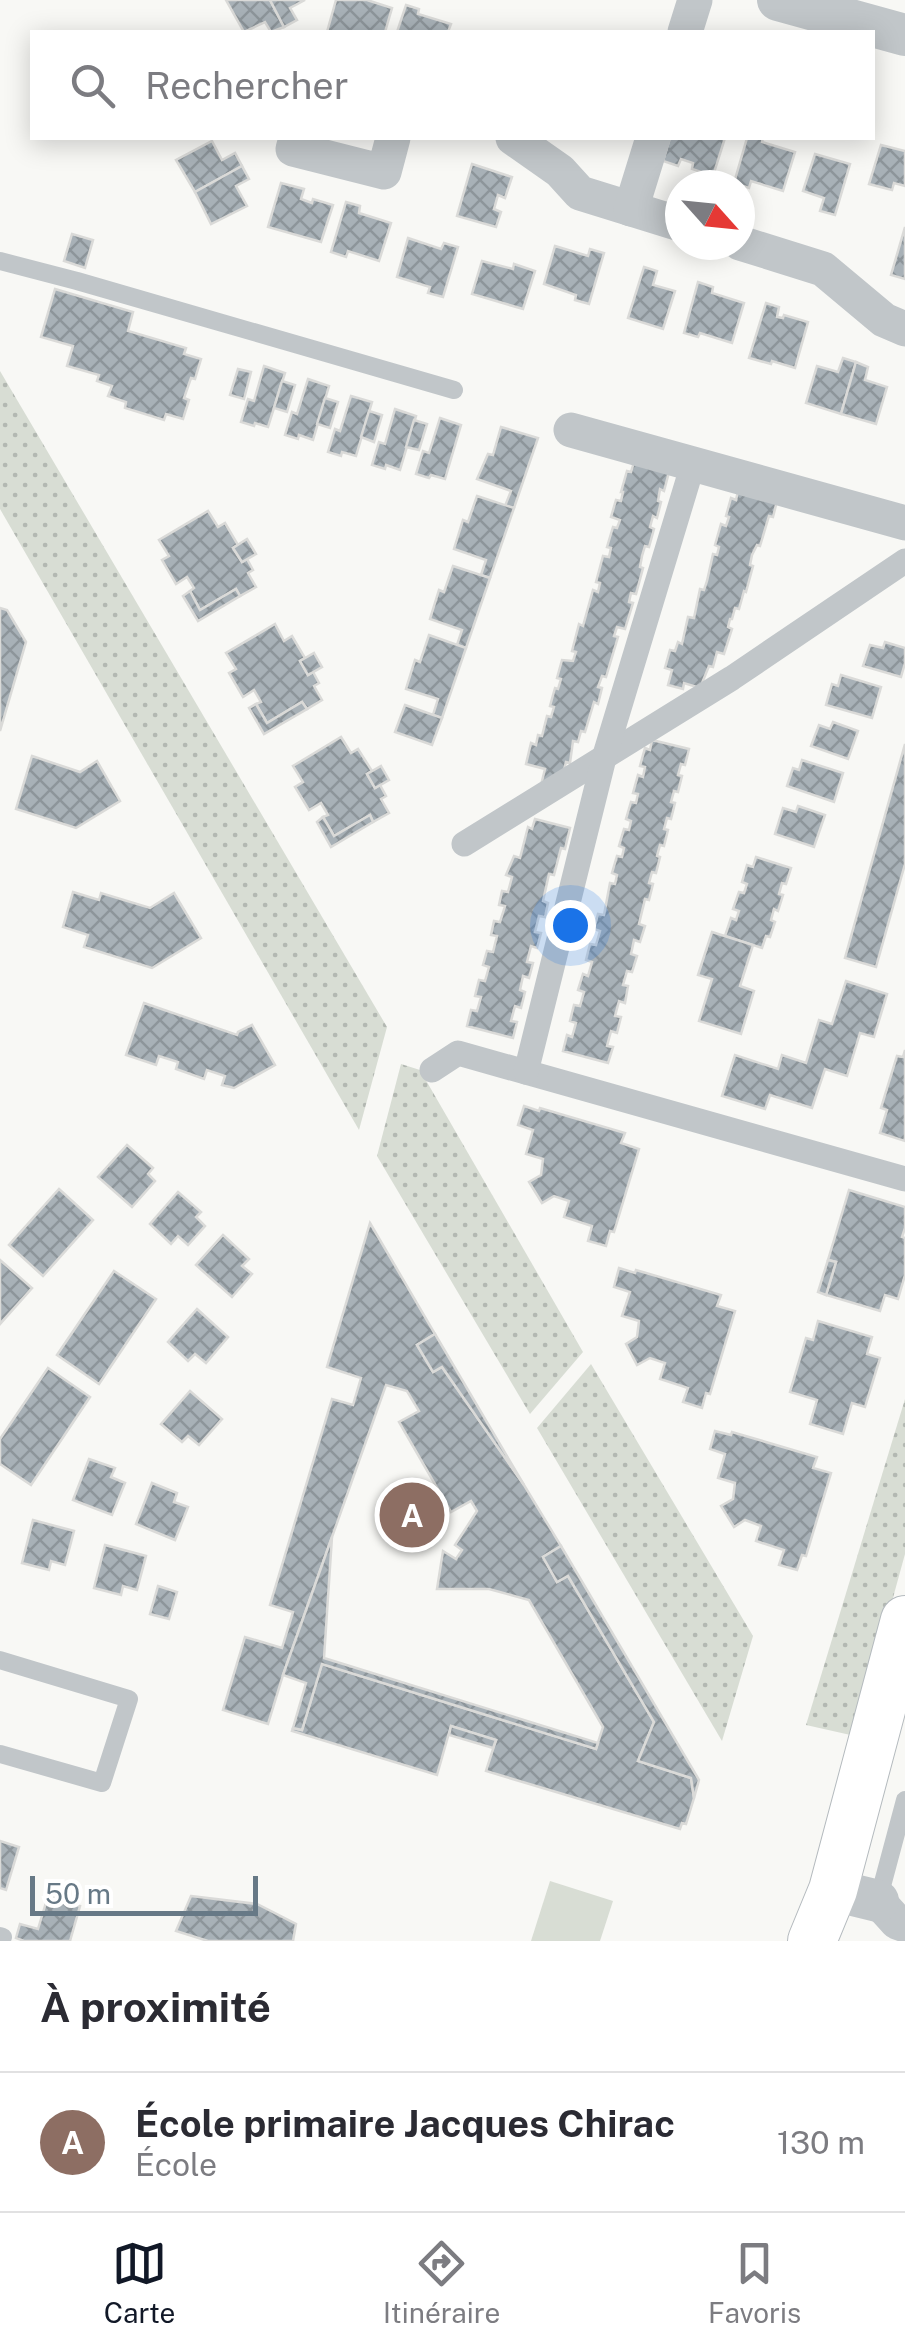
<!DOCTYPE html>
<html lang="fr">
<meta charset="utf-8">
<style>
:root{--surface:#fff;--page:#f7f7f7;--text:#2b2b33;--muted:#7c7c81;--line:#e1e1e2;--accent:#111827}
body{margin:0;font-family:"Public Sans",sans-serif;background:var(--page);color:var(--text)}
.compass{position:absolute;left:665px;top:170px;width:90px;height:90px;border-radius:50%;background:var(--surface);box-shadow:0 5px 25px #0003;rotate:117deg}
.scale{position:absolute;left:30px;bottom:25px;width:228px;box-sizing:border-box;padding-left:10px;border:5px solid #677986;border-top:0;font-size:28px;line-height:35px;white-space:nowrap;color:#677986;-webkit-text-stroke:8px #fff;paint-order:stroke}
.you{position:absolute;left:570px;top:925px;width:35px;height:35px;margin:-25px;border:8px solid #fff;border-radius:50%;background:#1a73e8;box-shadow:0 0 0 15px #1a73e833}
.badge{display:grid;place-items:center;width:65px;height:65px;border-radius:50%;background:var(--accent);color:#fff;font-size:32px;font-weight:700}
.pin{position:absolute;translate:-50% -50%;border:5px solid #fff;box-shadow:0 2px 10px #0006}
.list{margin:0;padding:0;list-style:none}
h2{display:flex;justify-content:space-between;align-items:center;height:130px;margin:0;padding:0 40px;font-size:42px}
h2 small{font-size:32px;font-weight:400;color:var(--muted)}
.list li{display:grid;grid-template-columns:65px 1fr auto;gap:30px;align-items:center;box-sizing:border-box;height:140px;padding:0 40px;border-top:2px solid var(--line)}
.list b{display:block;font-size:38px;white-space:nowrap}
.list p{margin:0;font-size:32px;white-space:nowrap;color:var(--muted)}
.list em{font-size:32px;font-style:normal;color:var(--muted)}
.icon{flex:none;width:55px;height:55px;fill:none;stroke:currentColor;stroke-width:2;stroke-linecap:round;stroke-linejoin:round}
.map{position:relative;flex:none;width:905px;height:1941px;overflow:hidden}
.search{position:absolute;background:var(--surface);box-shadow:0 5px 25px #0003;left:30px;right:30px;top:30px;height:110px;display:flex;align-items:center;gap:25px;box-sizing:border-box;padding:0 35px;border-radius:0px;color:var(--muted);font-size:38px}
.sheet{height:270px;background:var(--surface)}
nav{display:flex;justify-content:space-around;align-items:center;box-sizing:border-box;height:140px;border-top:2px solid var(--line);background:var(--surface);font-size:28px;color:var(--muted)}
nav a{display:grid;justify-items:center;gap:5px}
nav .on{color:var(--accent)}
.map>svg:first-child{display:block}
.grass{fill:url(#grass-dots)}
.park{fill:#d8ddd4}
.building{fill:url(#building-cross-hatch);stroke:#dadad8;stroke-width:2.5}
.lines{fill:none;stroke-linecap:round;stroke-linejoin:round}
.secondary-casing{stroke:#b4babe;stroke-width:50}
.service{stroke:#c1c6c9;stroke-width:18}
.pedestrian{stroke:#c1c6c9;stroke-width:25}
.minor{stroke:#c1c6c9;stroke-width:35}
.tertiary{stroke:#c1c6c9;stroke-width:42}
.secondary{stroke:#fff;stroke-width:48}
</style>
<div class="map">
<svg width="905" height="1941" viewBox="0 0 905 1941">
<defs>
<pattern id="grass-dots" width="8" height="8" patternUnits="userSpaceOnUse" patternTransform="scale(2.5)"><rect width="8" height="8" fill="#d8ddd4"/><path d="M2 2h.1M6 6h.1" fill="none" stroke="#b3b8b2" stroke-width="1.8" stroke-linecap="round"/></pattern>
<pattern id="building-cross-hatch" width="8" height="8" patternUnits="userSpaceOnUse" patternTransform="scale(2.5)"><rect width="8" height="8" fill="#a8b1b7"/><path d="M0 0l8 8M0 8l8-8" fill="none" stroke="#8d959a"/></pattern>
</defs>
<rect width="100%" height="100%" fill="#f8f8f5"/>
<g class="grass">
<path d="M0,371L387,1027L359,1130L0,509Z"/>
<path d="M401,1064L420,1070L583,1352L530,1414L377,1156Z"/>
<path d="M591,1364L753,1636L722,1741L537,1428Z"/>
<path d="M905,1399V1554L855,1736L806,1725Z"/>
</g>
<path class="park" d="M550,1881L613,1901L600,1941H531Z"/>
<g class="building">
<path d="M226,0H270L284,27L271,32L265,22L244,32Z"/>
<path d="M270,0H305L290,8L297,20L284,27Z"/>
<path d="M336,0H367L392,8L385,32H327Z"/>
<path d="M406,5L419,9L418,14L451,24L448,32H397Z"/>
<path d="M670,138H725L713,176L692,169L693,163L681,159L678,166L663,161Z"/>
<path d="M747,138H763L762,142L795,152L783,191L751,181L749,188L734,183Z"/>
<path d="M212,141L222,160L235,153L242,166L195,192L176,160Z"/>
<path d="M881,145L905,151V186L894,183L892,190L869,184Z"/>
<path d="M815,154L850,164L835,215L820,211L824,198L803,191Z"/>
<path d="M472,164L512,177L505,198L498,195L494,209L501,212L496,227L457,216Z"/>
<path d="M242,166L249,179L236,186L247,206L211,224L195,192Z"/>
<path d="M281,183L304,189L301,199L312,203L313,199L333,205L321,242L268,227Z"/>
<path d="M346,202L360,206L359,213L391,223L379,261L348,251L346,257L331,252Z"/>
<path d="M905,227V279L891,275Z"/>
<path d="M72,234L93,240L85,268L64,261Z"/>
<path d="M408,238L441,249L444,243L458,247L443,297L428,293L430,287L397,277Z"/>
<path d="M555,246L588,256L590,249L604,253L589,304L575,300L576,295L544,284Z"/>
<path d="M482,261L513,269L514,264L535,271L523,309L472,294Z"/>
<path d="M644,267L657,271L653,285L675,291L663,329L628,318Z"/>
<path d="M698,282L713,287L712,293L744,303L732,343L700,333L698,337L684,333Z"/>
<path d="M55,289L133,312L128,331L186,348L184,354L201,359L195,379L191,378L184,398L189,400L183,419L166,414L164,420L125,408L126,402L108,396L112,386L97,381L99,375L67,366L73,346L41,337Z"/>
<path d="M766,303L779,307L777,317L783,318L784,315L808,322L795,368L772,361L771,364L749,358Z"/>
<path d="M843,358L856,362L841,414L806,403L817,366L838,372Z"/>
<path d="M856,362L868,367L865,380L887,387L876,424L841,414Z"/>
<path d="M264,366L285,373L268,427L255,423L254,426L241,422L248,399L254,401Z"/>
<path d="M238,369L251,372L244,399L230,395Z"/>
<path d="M308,379L329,386L313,440L299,435L298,439L285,435L292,412L297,414Z"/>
<path d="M282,381L295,385L287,412L274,408Z"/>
<path d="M351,396L372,402L356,456L342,452L341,456L328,452L335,429L340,431Z"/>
<path d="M325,398L338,402L330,428L317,424Z"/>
<path d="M395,409L416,416L400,470L386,465L385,469L372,465L379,442L385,444Z"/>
<path d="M369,411L382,415L374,442L361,437Z"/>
<path d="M440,418L461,425L445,479L431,475L429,478L416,474L423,451L429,453Z"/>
<path d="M414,420L427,424L419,450L406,447Z"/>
<path d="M501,427L538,438L514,508L505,506L511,491L477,479L488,454L493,455Z"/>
<path d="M634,462L669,472L664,491L660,489L658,501L661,502L657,518L653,516L650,527L654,529L649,547L645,546L642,556L640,567L643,568L636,594L631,593L629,602L633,603L625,629L617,627L614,636L618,637L606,677L602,676L598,687L602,688L598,704L594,702L585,732L581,731L578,742L573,741L570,763L566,762L563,774L554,784L542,781L545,769L526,764L531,743L536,745L538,735L542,736L547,716L551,717L554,707L550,706L555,688L558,689L561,679L557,678L562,660L573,661L576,652L572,651L579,624L583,626L593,590L598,592L600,583L596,582L603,556L609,557L611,548L607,547L613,527L617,528L620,520L611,517L616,500L621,501L623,492H621L627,471L631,472Z"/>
<path d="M738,491L777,501L773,517L769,516L760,546L757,545L752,555L750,565L753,566L746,592L744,591L739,609L735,608L732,619H730L728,627L732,629L724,654L717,652L713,667L709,666L700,688L684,683L683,689L668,685L672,670L665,668L670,650L675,651L678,642L682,644L688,617L694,618L700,589L704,590L707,581L713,554L717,555L719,547L715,545L721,524L726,526L729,517L726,516L731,498L736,500Z"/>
<path d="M477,496L514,508L490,578L481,575L486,560L454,549L463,520L468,522Z"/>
<path d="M208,511L218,527L225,523L238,545L233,548L242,562L247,559L253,570L248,573L256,587L240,596L236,589L200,610L190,591L194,588L187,577L176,584L162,560L169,556L159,540Z"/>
<path d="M247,539L256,554L242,562L233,548Z"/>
<path d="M453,566L490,578L466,648L457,645L462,630L430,619L439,590L444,592Z"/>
<path d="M236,589L240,596L198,621L183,596L190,591L200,610Z"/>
<path d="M0,608L7,610L26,642L0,731Z"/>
<path d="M275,624L284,641L292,636L305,658L300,661L308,675L313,672L319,683L314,686L322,700L307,709L302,702L267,723L256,704L261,702L254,690L243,697L229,673L236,669L226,653Z"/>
<path d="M429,635L466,648L442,718L433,715L438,699L406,689L415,660L420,662Z"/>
<path d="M885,642L905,648V663L901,677L863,666L870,645L883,648Z"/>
<path d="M314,653L322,667L308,675L300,661Z"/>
<path d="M841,675L881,687L872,718L826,705L832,684L838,686Z"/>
<path d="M302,702L307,709L264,734L249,708L256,704L267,723Z"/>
<path d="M405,705L442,718L432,745L395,732Z"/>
<path d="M833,722L858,731L848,759L811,746L819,725L830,729Z"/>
<path d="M341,737L351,753L358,749L372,771L367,774L375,788L380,785L386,796L381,799L389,813L373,822L370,815L334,836L323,817L328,815L321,803L309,810L295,787L303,782L293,766Z"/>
<path d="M652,740L689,749L685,765L681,764L678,775L682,776L678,792L674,791L671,802L675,803L671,819L667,818L664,829L668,830L664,846L660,845L657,856L660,857L656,873L652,872L649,883L653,884L649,900L645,899L639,924L645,926L640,942L634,940L631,954L637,956L632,972L627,971L623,985L628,986L625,1003L619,1001L615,1016L621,1017L617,1033L611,1031L607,1046L613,1047L608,1063L563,1051L567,1035L572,1037L576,1023L570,1021L574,1005L580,1006L584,992L578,990L583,974L588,976L592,962L586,960L590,944L596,945L600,931L594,929L598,914L604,915L610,883L615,884L617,875L612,873L617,856L622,857L624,848L619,846L624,829L629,830L631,821L626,819L631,802L636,803L638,794L633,793L638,775L643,777L645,767L640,766L645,748L650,750Z"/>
<path d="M905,744V864L876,967L845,958Z"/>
<path d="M32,756L80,772L97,761L120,801L76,828L16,809Z"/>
<path d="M802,760L843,773L834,802L787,786L793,768L799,770Z"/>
<path d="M381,766L389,780L375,788L367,774Z"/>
<path d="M798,806L825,815L814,847L775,834L783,808L796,812Z"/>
<path d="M370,815L373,822L331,847L317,822L323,817L334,836Z"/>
<path d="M535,819L570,828L565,849L561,848L554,875L549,874L543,901L548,903L545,917L539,916L535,932L541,933L537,948L531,946L527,962L533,963L529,978L523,976L520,990L525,992L521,1008L515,1006L511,1021L517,1022L513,1038L467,1026L471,1010L477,1011L481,997L475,996L479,980L485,981L489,967L483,965L487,951L493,952L497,936L491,935L494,921L500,922L505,906L499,905L502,891L508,892L512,877L506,875L514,856L520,858L528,827L532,829Z"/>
<path d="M756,857L791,868L786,884L782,883L779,894L783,895L778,911L774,909L771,920L775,922L770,937L766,936L762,948L725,936L731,918L736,920L739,911L733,909L739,892L744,893L747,884L742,882L747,865L753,867Z"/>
<path d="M73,892L99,900L101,893L150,908L174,893L201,938L152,968L84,947L88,935L63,927Z"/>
<path d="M712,932L753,945L740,986L754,991L741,1034L699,1021L712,979L698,975Z"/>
<path d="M846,981L887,994L874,1037L860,1033L847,1076L825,1069L812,1108L770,1095L765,1109L722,1096L735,1055L778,1069L782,1055L806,1063L819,1020L832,1024Z"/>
<path d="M144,1003L237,1035L238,1032L252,1025L275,1065L234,1088L222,1085L225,1076L207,1070L204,1079L176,1069L178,1062L159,1056L156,1065L126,1055Z"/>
<path d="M905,1050V1141L880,1133L887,1110L881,1108L897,1056L903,1057Z"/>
<path d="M524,1106L539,1111L540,1108L625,1133L621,1143L639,1149L614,1232L610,1231L606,1246L588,1241L592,1226L564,1217L569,1201L554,1196L542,1203L529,1182L541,1175L543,1159L526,1154L533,1130L518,1125Z"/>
<path d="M127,1145L153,1168L148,1174L155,1181L132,1207L98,1177Z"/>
<path d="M59,1189L93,1220L43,1276L9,1245Z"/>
<path d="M849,1190L905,1207V1228L902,1237L905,1238V1275L898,1299L885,1295L880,1311L826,1295L836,1262L828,1260Z"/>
<path d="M178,1192L201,1212L196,1217L205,1226L188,1245L178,1236L171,1244L150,1224Z"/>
<path d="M370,1223L435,1334L417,1345L433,1372L442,1367L524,1485L561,1546L543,1557L557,1582L568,1576L654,1722L638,1761L691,1778L694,1798L686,1824L682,1823L680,1829L486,1771L496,1740L451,1726L437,1775L292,1731L293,1728L302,1730L322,1664L596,1749L603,1727L529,1600L489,1589H437L443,1551L456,1559L462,1550L455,1545L477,1511L471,1501L451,1512L399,1422L419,1411L407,1391L386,1385L283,1675L268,1724L223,1710L245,1637L282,1648L293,1612L270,1605L332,1399L353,1405L361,1378L327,1367Z"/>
<path d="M223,1235L249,1259L242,1266L252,1274L232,1297L196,1265Z"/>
<path d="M0,1260L32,1288L0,1324Z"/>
<path d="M828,1260L836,1262L826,1295L818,1292Z"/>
<path d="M619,1268L635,1273L636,1270L721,1295L717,1306L735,1311L710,1394L706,1393L702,1408L683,1402L688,1388L660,1379L665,1363L650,1358L637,1365L626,1344L637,1337L639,1321L622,1316L630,1292L614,1287Z"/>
<path d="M114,1271L156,1299L99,1384L57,1355Z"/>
<path d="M197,1309L228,1337L206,1363L195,1354L188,1361L168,1342Z"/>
<path d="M818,1321L872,1337L867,1354L880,1358L865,1407L852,1403L843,1434L810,1424L817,1400L790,1392L806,1338L813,1340Z"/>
<path d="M435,1334L524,1485L442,1367L433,1372L417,1345Z"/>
<path d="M48,1368L90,1397L31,1485L0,1464V1439Z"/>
<path d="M190,1391L222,1419L199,1445L188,1436L182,1442L161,1424Z"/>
<path d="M715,1431L731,1435L732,1432L817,1457L813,1468L831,1473L806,1556L802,1555L797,1570L779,1565L784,1550L756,1541L761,1526L745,1520L734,1527L721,1506L733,1499L735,1483L718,1478L725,1454L710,1449Z"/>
<path d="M89,1459L115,1468L111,1477L125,1483L112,1515L73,1500Z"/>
<path d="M152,1483L177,1493L174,1502L188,1507L175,1540L136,1524Z"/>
<path d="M33,1520L74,1531L65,1565L51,1561L49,1570L22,1563Z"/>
<path d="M332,1537L324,1658L598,1743L596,1749L322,1664L302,1730L293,1728L306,1683L283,1675Z"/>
<path d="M105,1545L146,1556L137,1590L123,1586L121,1595L94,1588Z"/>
<path d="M561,1546L699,1780L694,1798L691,1778L638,1761L654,1722L568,1576L557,1582L543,1557Z"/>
<path d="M158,1586L177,1592L169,1619L150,1614Z"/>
<path d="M451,1726L496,1740L493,1748L449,1735Z"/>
<path d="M0,1841L19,1847L6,1890L0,1888Z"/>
<path d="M48,1896L80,1906L70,1941H24L16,1938L20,1924L38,1929Z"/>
<path d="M191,1896L257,1904L296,1924L293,1941H208L176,1931Z"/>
</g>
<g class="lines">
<g class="secondary-casing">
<path id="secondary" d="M812,1941L833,1890L905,1620"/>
</g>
<g class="service">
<path d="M0,261L77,281L454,390"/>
<path d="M0,1660L129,1699L102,1783L0,1754"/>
<path d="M878,1901L905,1800"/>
<path d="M0,1936L3,1937"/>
</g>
<g class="pedestrian">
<path d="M464,844L732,678L905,561"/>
<path d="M432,1070L458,1053L905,1179"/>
<path d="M526,1072L604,758L693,464"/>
</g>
<g class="minor">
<path d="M685,32L695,0"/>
<path d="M296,138L293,149L384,172L393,138"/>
<path d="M513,138L560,171L580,193L680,224"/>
<path d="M631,209L653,138"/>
<path d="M740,243L823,269L884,320L905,329"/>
<path d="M571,430L905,523"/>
<path d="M878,1901L897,1922L905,1925"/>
</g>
<g class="tertiary">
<path d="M778,0L905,35"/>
<path d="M833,1890L878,1901"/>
</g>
<use href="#secondary" class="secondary"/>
</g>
</svg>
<svg class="compass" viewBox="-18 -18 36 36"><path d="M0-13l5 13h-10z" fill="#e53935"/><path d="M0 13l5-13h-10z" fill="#7c7c81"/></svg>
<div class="scale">50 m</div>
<div class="you"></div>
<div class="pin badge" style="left:412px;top:1515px;background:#8d6e63">A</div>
<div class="search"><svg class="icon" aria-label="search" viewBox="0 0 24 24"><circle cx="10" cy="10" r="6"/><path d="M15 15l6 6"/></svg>Rechercher</div>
</div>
<section class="sheet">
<h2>À proximité<small></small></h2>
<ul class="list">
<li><span class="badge" style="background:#8d6e63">A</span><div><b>École primaire Jacques Chirac</b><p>École</p></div><em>130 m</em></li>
</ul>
</section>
<nav>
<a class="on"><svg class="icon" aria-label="map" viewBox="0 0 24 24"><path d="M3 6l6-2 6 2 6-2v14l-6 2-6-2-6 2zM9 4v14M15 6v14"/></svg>Carte</a>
<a><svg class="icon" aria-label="directions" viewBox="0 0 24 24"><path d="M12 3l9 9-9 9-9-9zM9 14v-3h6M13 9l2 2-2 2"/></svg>Itinéraire</a>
<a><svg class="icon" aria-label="saved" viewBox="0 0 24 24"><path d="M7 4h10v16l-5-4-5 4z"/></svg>Favoris</a>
</nav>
